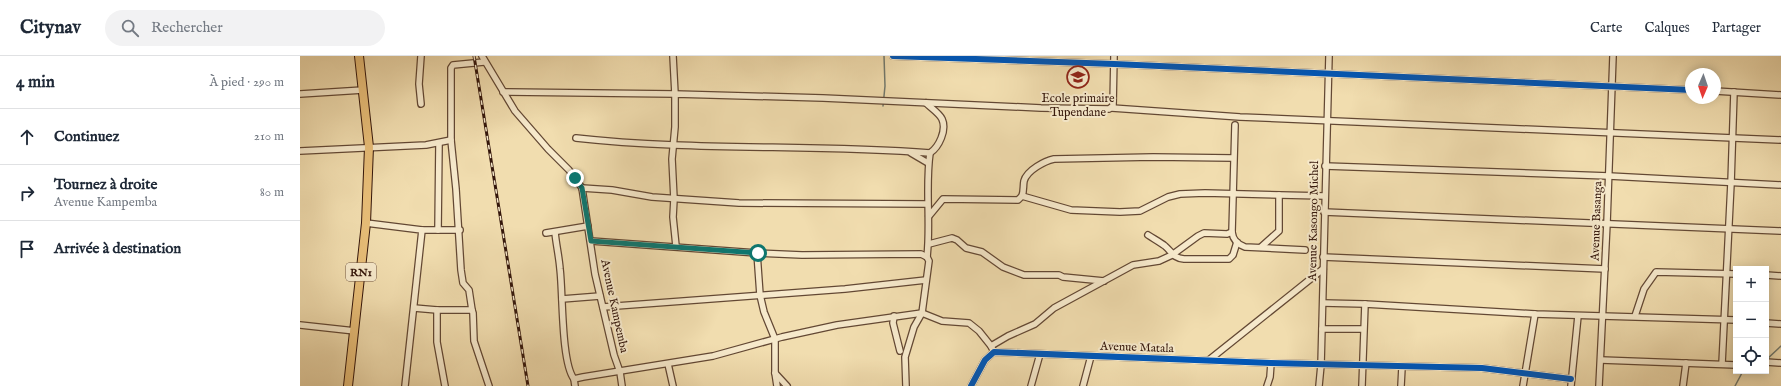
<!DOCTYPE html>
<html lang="fr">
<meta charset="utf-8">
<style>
:root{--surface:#fff;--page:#f2f2f3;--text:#1f2937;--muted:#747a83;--line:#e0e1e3}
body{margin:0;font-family:"IM FELL English",serif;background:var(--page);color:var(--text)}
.controls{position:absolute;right:12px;bottom:12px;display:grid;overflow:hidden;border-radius:0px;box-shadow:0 2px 10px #0003}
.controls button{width:36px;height:36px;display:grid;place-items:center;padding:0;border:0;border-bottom:1px solid var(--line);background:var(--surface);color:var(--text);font:20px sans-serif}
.compass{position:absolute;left:1385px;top:12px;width:36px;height:36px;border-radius:50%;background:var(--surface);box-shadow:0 2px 10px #0003;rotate:182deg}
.stop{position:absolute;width:12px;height:12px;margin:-9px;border:3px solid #0f766e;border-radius:50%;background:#fff}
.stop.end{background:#0f766e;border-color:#fff;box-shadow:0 1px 4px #0008}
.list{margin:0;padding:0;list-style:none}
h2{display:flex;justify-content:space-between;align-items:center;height:52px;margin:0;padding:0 16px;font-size:17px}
h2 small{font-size:13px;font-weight:400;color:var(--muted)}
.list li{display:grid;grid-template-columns:26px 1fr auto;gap:12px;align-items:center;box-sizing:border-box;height:56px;padding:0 16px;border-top:1px solid var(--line)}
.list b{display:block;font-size:15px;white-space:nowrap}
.list p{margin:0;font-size:13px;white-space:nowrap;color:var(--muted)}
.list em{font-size:13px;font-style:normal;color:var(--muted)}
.icon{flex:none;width:22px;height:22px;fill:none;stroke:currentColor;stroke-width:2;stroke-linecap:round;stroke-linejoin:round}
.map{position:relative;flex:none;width:1481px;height:330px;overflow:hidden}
header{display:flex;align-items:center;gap:24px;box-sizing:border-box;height:56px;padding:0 20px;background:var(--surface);border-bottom:1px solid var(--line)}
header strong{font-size:19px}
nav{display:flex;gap:22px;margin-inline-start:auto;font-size:14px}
.search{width:280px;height:36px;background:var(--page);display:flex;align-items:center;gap:10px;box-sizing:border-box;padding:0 14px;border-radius:22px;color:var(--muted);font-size:15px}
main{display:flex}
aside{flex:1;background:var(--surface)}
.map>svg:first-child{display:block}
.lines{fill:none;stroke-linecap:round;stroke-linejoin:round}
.stream{stroke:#72796d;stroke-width:1.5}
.minor-casing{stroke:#634834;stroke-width:8}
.highway-casing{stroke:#34160b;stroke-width:10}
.minor{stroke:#f6e9cb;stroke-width:5.5}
.highway{stroke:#e8be78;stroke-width:8}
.rail-casing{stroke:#34160b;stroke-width:3}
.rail{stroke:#f6e9cb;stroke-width:1.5;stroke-dasharray:4.5;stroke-linecap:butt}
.cycleway-casing{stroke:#f6e9cb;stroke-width:8}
.cycleway{stroke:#0057b8;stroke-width:6}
.route{stroke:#0f766e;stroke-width:5}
.labels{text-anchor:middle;stroke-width:4;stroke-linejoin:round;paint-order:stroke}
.shield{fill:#f6e9cb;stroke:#6e5545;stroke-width:1}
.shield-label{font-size:11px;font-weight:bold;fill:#34160b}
.poi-label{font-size:12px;fill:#34160b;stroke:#f6e9cb}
.street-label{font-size:12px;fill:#34160b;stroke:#f6e9cb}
</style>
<header>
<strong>Citynav</strong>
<div class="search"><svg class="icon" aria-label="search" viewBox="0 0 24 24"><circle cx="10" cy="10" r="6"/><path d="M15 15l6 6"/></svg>Rechercher</div>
<nav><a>Carte</a><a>Calques</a><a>Partager</a></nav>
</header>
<main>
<aside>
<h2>4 min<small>À pied · 290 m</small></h2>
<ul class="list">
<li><svg class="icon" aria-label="ahead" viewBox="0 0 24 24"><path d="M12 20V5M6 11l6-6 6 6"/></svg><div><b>Continuez</b></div><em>210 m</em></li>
<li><svg class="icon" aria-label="right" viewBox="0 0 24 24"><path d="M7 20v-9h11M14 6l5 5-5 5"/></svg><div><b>Tournez à droite</b><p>Avenue Kampemba</p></div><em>80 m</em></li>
<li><svg class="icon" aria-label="arrive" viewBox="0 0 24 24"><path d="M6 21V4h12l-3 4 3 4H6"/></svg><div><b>Arrivée à destination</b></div></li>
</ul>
</aside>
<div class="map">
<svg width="1481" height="330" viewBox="0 0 1481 330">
<rect width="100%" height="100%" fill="#f1ddaf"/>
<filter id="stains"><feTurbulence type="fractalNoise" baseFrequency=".005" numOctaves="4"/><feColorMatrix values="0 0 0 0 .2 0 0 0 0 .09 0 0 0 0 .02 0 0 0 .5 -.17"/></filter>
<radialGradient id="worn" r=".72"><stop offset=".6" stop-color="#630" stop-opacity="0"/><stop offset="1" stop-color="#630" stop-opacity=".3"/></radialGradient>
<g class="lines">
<g class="stream">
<path d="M583,50L585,30L584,0"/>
<path d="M1466,304L1481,290"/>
<path d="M1435,330L1443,315"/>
</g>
<g class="minor-casing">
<g id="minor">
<path d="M121,0L119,28L121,48"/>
<path d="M182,0L215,55L248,93L269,114L282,132L295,218L314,299L320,316L322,330"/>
<path d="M593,0L814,8L1391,34"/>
<path d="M1415,35L1481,39"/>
<path d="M203,36L375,38L373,0"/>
<path d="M0,38L63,34"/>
<path d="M812,52L940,61L1481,84"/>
<path d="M276,82C393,95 512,88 630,97C639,91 647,74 642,63C639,57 631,52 626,47"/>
<path d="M0,95L126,89L151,84"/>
<path d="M611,97L628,107"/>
<path d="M1025,110L1309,120L1481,129"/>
<path d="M282,132L312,134L352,141L439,147L627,148"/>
<path d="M722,140L771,154L820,156L840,155L868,141L880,138L905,137L1024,140"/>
<path d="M1024,156L1481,175"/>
<path d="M629,160L643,143L718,144L722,140C724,135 723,130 724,125C727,114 745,105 754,103L853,101L933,102"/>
<path d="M66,167L122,174L105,330"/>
<path d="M122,174H160"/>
<path d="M138,174L139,88"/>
<path d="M255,176C256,188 259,200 260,213C263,237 261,306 274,323"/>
<path d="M932,176C933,184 937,188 945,191L1005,194"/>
<path d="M246,177L288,170"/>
<path d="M848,179C854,183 860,186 865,190C872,196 873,202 884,203H929L933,199L937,186"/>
<path d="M291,185L457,197L502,199L621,198L627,201L629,205L622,257L614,271L605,301L606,330"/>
<path d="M629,188L652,182L657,184L666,192L682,196L703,211L724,219H759L763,221L804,225"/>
<path d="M376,190L373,161L374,143L372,103L375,71V38L523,42L741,52L809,53L813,50L814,0"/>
<path d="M961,191L979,175V139"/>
<path d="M457,197L460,239L464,256L475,283V317L477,330"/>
<path d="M627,201C631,166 625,132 630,97"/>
<path d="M1023,201L1305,213"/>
<path d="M1466,219L1481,220"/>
<path d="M262,243L300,240"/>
<path d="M1023,247L1065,248L1235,258L1436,264"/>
<path d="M303,251L545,233L626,224"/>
<path d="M114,252L137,254H172L173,257L174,285L189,330"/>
<path d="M137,254V286L145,330"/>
<path d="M172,254L169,234L163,227L161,214L156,133L151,84V12L153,9L184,6"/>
<path d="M594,260L593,267L600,295"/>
<path d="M1335,260L1344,233L1356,216L1436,218"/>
<path d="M1466,267L1481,268"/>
<path d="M0,269L55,275"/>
<path d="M1022,273H1063"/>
<path d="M691,290L708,280L735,268L754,252L833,209L859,205L872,199L898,180L904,177L927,178L932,176L935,69"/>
<path d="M909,304L1023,213"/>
<path d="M1301,304L1436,309"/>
<path d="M1466,306L1481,307"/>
<path d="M368,308L373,330"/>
<path d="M1422,308L1431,127L1434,36"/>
<path d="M475,317L487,330"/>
<path d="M275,330L274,323L283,321L413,300L482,281L537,269L622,257L642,265L669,267L679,275L691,290L694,296"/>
<path d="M671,330L685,304L694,296L971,307L1182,312L1271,323"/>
<path d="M731,330L740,298"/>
<path d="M783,330L791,300"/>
<path d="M967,330L970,321L971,307"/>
<path d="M1019,330L1021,309L1029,0"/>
<path d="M1062,330L1065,248"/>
<path d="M1101,330L1102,311"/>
<path d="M1223,330L1235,258"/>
<path d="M1271,330L1278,260"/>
<path d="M1299,330L1307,167L1313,0"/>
<path d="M1383,330L1386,307"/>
</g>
</g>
<g class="highway-casing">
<path id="highway" d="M48,330L66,167L69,91L59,0"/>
</g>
<use href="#minor" class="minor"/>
<use href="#highway" class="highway"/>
<g class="rail-casing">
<path id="rail" d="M174,0L228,330"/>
</g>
<use href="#rail" class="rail"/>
<g class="cycleway-casing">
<g id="cycleway">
<path d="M593,0L814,8L1391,34"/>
<path d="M671,330L685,304L694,296L971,307L1182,312L1271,323"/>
</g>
</g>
<use href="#cycleway" class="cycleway"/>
</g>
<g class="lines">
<path class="route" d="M275,122L282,132L291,185L458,197"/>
</g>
<defs>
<g id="school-ring" transform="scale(1.15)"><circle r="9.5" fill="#f6e9cb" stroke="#8f2418" stroke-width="1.5"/><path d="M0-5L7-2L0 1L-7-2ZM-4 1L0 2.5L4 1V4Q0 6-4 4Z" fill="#8f2418"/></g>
</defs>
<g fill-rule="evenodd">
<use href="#school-ring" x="778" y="21"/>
</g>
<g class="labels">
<rect class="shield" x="46" y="207" width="30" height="18" rx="3"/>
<g class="shield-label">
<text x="61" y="220">RN1</text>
</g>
<g class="poi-label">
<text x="778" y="46">Ecole primaire<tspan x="778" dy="14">Tupendane</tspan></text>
</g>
<g class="street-label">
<text transform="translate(1013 165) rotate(-89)" y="4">Avenue Kasongo Michel</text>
<text transform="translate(1296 165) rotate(-88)" y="4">Avenue Basanga</text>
<text transform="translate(315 250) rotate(78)" y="4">Avenue Kampemba</text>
<text transform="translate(837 291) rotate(2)" y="4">Avenue Matala</text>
</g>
</g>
<rect width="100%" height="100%" filter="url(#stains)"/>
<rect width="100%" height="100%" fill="url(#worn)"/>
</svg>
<div class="controls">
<button>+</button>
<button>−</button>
<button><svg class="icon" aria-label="locate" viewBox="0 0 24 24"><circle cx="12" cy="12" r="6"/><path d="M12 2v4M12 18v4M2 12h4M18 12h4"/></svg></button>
</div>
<svg class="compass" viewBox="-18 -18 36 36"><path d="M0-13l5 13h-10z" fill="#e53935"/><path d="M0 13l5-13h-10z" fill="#747a83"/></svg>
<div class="stop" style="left:458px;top:197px"></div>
<div class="stop end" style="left:275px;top:122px"></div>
</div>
</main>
